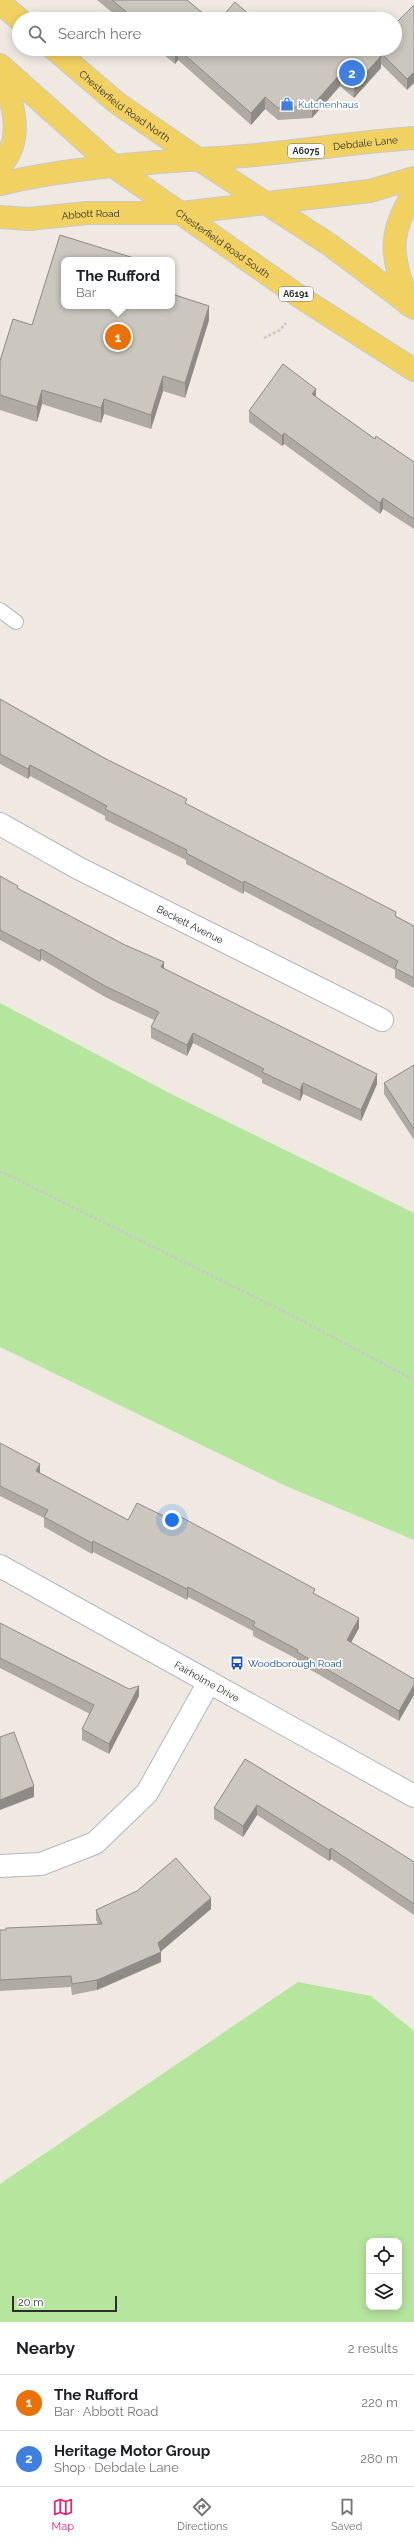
<!DOCTYPE html>
<meta charset="utf-8">
<style>
:root{--surface:#fff;--page:#f2f2f2;--text:#202124;--muted:#757577;--line:#e0e0e0;--accent:#db2777}
body{margin:0;font-family:Raleway,sans-serif;background:var(--page);color:var(--text)}
.controls{position:absolute;right:12px;bottom:12px;display:grid;overflow:hidden;border-radius:8px;box-shadow:0 2px 10px #0003}
.controls button{width:36px;height:36px;display:grid;place-items:center;padding:0;border:0;border-bottom:1px solid var(--line);background:var(--surface);color:var(--text);font:20px sans-serif}
.scale{position:absolute;left:12px;bottom:10px;width:105px;box-sizing:border-box;padding-left:4px;border:2px solid #2e2e2e;border-top:0;font-size:11px;line-height:14px;white-space:nowrap;color:#2e2e2e;-webkit-text-stroke:3px #fff;paint-order:stroke}
.you{position:absolute;left:172px;top:1520px;width:14px;height:14px;margin:-10px;border:3px solid #fff;border-radius:50%;background:#1a73e8;box-shadow:0 0 0 6px #1a73e833}
.badge{display:grid;place-items:center;width:26px;height:26px;border-radius:50%;background:var(--accent);color:#fff;font-size:13px;font-weight:700}
.pin{position:absolute;translate:-50% -50%;border:2px solid #fff;box-shadow:0 1px 4px #0006}
.popup{position:absolute;left:61px;top:257px;width:114px;height:52px;box-sizing:border-box;display:grid;place-content:center;border-radius:8px;background:var(--surface);filter:drop-shadow(0 1px 3px #0005);font-size:13px;white-space:nowrap;color:var(--muted)}
.popup b{font-size:15px;color:var(--text)}
.popup::after{content:'';position:absolute;left:50%;top:100%;margin-left:-8px;border:8px solid transparent;border-top-color:var(--surface)}
.list{margin:0;padding:0;list-style:none}
h2{display:flex;justify-content:space-between;align-items:center;height:52px;margin:0;padding:0 16px;font-size:17px}
h2 small{font-size:13px;font-weight:400;color:var(--muted)}
.list li{display:grid;grid-template-columns:26px 1fr auto;gap:12px;align-items:center;box-sizing:border-box;height:56px;padding:0 16px;border-top:1px solid var(--line)}
.list b{display:block;font-size:15px;white-space:nowrap}
.list p{margin:0;font-size:13px;white-space:nowrap;color:var(--muted)}
.list em{font-size:13px;font-style:normal;color:var(--muted)}
.icon{flex:none;width:22px;height:22px;fill:none;stroke:currentColor;stroke-width:2;stroke-linecap:round;stroke-linejoin:round}
.map{position:relative;flex:none;width:414px;height:2322px;overflow:hidden}
.search{position:absolute;background:var(--surface);box-shadow:0 2px 10px #0003;left:12px;right:12px;top:12px;height:44px;display:flex;align-items:center;gap:10px;box-sizing:border-box;padding:0 14px;border-radius:22px;color:var(--muted);font-size:15px}
.sheet{height:164px;background:var(--surface)}
nav{display:flex;justify-content:space-around;align-items:center;box-sizing:border-box;height:56px;border-top:1px solid var(--line);background:var(--surface);font-size:11px;color:var(--muted)}
nav a{display:grid;justify-items:center;gap:2px}
nav .on{color:var(--accent)}
.map>svg:first-child{display:block}
.green{fill:#b6e59e;fill-rule:evenodd}
.lines{fill:none;stroke-linecap:round;stroke-linejoin:round}
.service-casing{stroke:#b4b7c1;stroke-width:16}
.minor-casing{stroke:#b4b7c1;stroke-width:24}
.primary-casing{stroke:#c9c9c9;stroke-width:24}
.path{stroke:#c9c9c9;stroke-width:2.5;stroke-dasharray:3 2;stroke-linecap:butt}
.service{stroke:#fff;stroke-width:14}
.minor{stroke:#fff;stroke-width:22}
.primary{stroke:#f2d163;stroke-width:22}
.wall{fill:#afaba4}
.shaded-wall{fill:#8e8b86}
.building{fill:#cbc7bf;stroke:#8e8b86}
.labels{text-anchor:middle;stroke-width:3.5;stroke-linejoin:round;paint-order:stroke}
.shield{fill:#fff;stroke:#6d6d6d;stroke-width:1}
.shield-label{font-size:9px;font-weight:bold;fill:#2e2e2e}
.shop-label{font-size:10px;fill:#366cbe;stroke:#fff;text-anchor:start}
.street-label{font-size:10px;fill:#2e2e2e;stroke:#fff}
.transit-label{font-size:10px;fill:#164399;stroke:#fff;text-anchor:start}
</style>
<div class="map">
<svg width="414" height="2322" viewBox="0 0 414 2322">
<rect width="100%" height="100%" fill="#efe9e1"/>
<g class="green">
<path d="M0,1003L175,1096L414,1213V1540L286,1486L0,1347Z"/>
<path d="M298,1982L371,1996L414,2031V2322H0V2184ZM369,2241H399V2307H369Z"/>
</g>
<g class="lines">
<g class="service-casing">
<path id="service" d="M0,610L16,622"/>
</g>
<g class="minor-casing">
<g id="minor">
<path id="s1" d="M0,824L78,868L382,1020"/>
<path id="s2" d="M0,1566L414,1796"/>
<path d="M0,1866L41,1864L95,1843L147,1793L209,1682"/>
</g>
</g>
<g class="primary-casing">
<g id="primary">
<path d="M0,3L19,19"/>
<path id="s3" d="M54,49L117,103L198,159L330,245L414,308"/>
<path id="s4" d="M0,65L113,166L303,299L414,370"/>
<path d="M0,75C15,103 24,141 0,166"/>
<path id="s5" d="M0,184C80,165 163,162 245,156C301,151 357,142 414,138"/>
<path id="s6" d="M0,217L29,219L87,213H181L370,191L414,178"/>
<path d="M409,305C393,260 385,236 414,193"/>
</g>
</g>
<g class="path">
<path d="M264,338L280,330L286,323"/>
<path d="M0,1171L291,1315L414,1380"/>
</g>
<use href="#service" class="service"/>
<use href="#minor" class="minor"/>
<use href="#primary" class="primary"/>
</g>
<g class="wall">
<path d="M97,0H187L210,19H120Z"/>
<path d="M414,5L407,90L381,64V68L354,98L340,86L312,118L278,120L265,109L251,125L178,60L175,64L157,49H314L316,51L319,49H395Z"/>
<path d="M60,235L137,259V260H64V306H172V294L209,306V320L185,398L163,391L151,429L104,414L101,423L42,404L37,422L0,410V361L13,319L32,325Z"/>
<path d="M316,397L375,439L414,462V529L383,509L380,514L284,444L282,446L249,422V411Z"/>
<path d="M0,699L187,804L414,926V988L395,978V970L244,891L243,894L186,864V860L105,820V816L30,776L28,779L0,764Z"/>
<path d="M0,876L18,889L377,1084L361,1121L303,1094L300,1101L262,1083V1079L193,1043L187,1056L151,1038V1027L154,1020L105,997L41,959L40,962L0,940Z"/>
<path d="M414,1065V1140L384,1094V1083Z"/>
<path d="M0,1443L40,1473L128,1520L315,1594L359,1628L351,1642L414,1679L399,1721L297,1662V1659L253,1636V1631L188,1597L187,1600L93,1552L92,1554L44,1527V1518L0,1496Z"/>
<path d="M0,1623L139,1696L109,1754L82,1740V1729L90,1714L0,1668Z"/>
<path d="M245,1759L414,1862V1915L331,1859L329,1861L257,1815L243,1837L214,1819V1808Z"/>
<path d="M211,1909L161,1951V1962L97,1990L72,1995L71,1987L0,1991V1930L98,1924L96,1920V1910Z"/>
</g>
<g class="shaded-wall">
<path d="M178,49V60L175,64V52Z"/>
<path d="M381,56V68L354,98V86Z"/>
<path d="M414,72V83L407,90V79Z"/>
<path d="M340,74V86L312,118V106Z"/>
<path d="M265,97V109L251,125V113Z"/>
<path d="M209,306V320L185,398V383Z"/>
<path d="M163,376V391L151,429V415Z"/>
<path d="M316,389V399L312,394Z"/>
<path d="M42,390V404L37,422V407Z"/>
<path d="M104,399V414L101,423V408Z"/>
<path d="M284,433V444L282,446V436Z"/>
<path d="M383,498V509L380,514V503Z"/>
<path d="M30,765V776L28,779V769Z"/>
<path d="M244,881V891L243,894V883Z"/>
<path d="M41,949V959L40,962V951Z"/>
<path d="M164,962V972L161,967Z"/>
<path d="M193,1033V1043L187,1056V1045Z"/>
<path d="M377,1074V1084L361,1121V1110Z"/>
<path d="M303,1083V1094L300,1101V1090Z"/>
<path d="M40,1464V1474L36,1471Z"/>
<path d="M93,1541V1552L92,1554V1543Z"/>
<path d="M188,1587V1597L187,1600V1589Z"/>
<path d="M359,1618V1628L347,1650V1640Z"/>
<path d="M414,1685V1695L399,1721V1711Z"/>
<path d="M139,1686V1696L109,1754V1744Z"/>
<path d="M34,1786V1797L0,1810V1800Z"/>
<path d="M257,1805V1815L243,1837V1826Z"/>
<path d="M331,1848V1859L329,1861V1850Z"/>
<path d="M211,1898V1909L159,1953L161,1952V1962L97,1990V1980L158,1943Z"/>
</g>
<g class="building">
<path d="M112,0H187L210,19H135Z"/>
<path d="M235,2L254,19H220Z"/>
<path d="M414,5V72L407,79L377,49H395V24Z"/>
<path d="M172,49H178L175,52Z"/>
<path d="M178,49H314L316,51L319,49H374L381,56L354,86L340,74L312,106L278,108L265,97L251,113Z"/>
<path d="M60,235L137,259V260H64V306H172V294L209,306L185,383L163,376L151,415L104,399L101,408L42,390L37,407L0,395V361L13,319L32,325Z"/>
<path d="M283,364L316,389L312,394L375,439L376,436L414,462V519L383,498L380,503L284,433L282,436L249,411Z"/>
<path d="M0,699L104,758L187,799L185,803L396,912L395,916L414,926V978L395,968L398,961L244,881L243,883L186,853L187,850L105,809L107,806L30,765L28,769L0,754Z"/>
<path d="M0,876L18,886L17,888L125,945L164,962L161,967L377,1074L361,1110L303,1083L300,1090L262,1072L264,1069L193,1033L187,1045L151,1027L159,1012L105,986L41,949L40,951L0,930Z"/>
<path d="M414,1065V1129L384,1083Z"/>
<path d="M0,1443L40,1464L36,1471L128,1520L137,1503L178,1523L181,1517L315,1589L313,1593L359,1618L347,1640L414,1679V1685L399,1711L297,1652L298,1650L253,1626L255,1622L188,1587L187,1589L93,1541L92,1543L44,1517L48,1510L0,1486Z"/>
<path d="M0,1623L129,1689L139,1686L109,1744L82,1729L94,1705L0,1658Z"/>
<path d="M14,1732L34,1786L0,1800V1737Z"/>
<path d="M245,1759L389,1846L414,1862V1904L331,1848L329,1850L257,1805L243,1826L214,1808Z"/>
<path d="M176,1858L211,1898L158,1943L161,1952L97,1980L72,1984L71,1976L0,1980V1930H6V1928L102,1924L96,1910L137,1891Z"/>
</g>
<defs>
<g id="shop-bare" transform="scale(1.08)"><path d="M-5-2.5h2.3a2.7 3.5 0 0 1 5.4 0H5L5.5 6h-11ZM-1.5-2.5h3a1.5 2.3 0 0 0-3 0Z" fill="#3f7fe0" stroke="#fff" stroke-width="2.5" paint-order="stroke"/></g>
<g id="bus-bare" transform="scale(1.08)"><path d="M-5-6H5V4H4V6H2V4H-2V6H-4V4H-5ZM-3.5-4V0h7V-4ZM-3.5 1.2v1.5H-2V1.2ZM2 1.2v1.5H3.5V1.2Z" fill="#1a4fb4" stroke="#fff" stroke-width="2.5" paint-order="stroke"/></g>
</defs>
<g fill-rule="evenodd">
<use href="#shop-bare" x="287" y="104"/>
<use href="#bus-bare" x="237" y="1663"/>
</g>
<g class="labels">
<g class="shield">
<rect x="288" y="144" width="36" height="14" rx="3"/>
<rect x="279" y="287" width="34" height="14" rx="3"/>
</g>
<g class="shield-label">
<text x="306" y="154">A6075</text>
<text x="296" y="297">A6191</text>
</g>
<g class="shop-label">
<text x="298" y="108">Kutchenhaus</text>
</g>
<g class="street-label">
<text dy="4" stroke="none"><textPath href="#s3" startOffset="91">Chesterfield Road North</textPath></text>
<text dy="4" stroke="none"><textPath href="#s5" startOffset="368">Debdale Lane</textPath></text>
<text dy="4" stroke="none"><textPath href="#s6" startOffset="91">Abbott Road</textPath></text>
<text dy="4" stroke="none"><textPath href="#s4" startOffset="286">Chesterfield Road South</textPath></text>
<text dy="4" stroke="none"><textPath href="#s1" startOffset="215">Beckett Avenue</textPath></text>
<text dy="4" stroke="none"><textPath href="#s2" startOffset="237">Fairholme Drive</textPath></text>
</g>
<g class="transit-label">
<text x="248" y="1667">Woodborough Road</text>
</g>
</g>
</svg>
<div class="controls">
<button><svg class="icon" aria-label="locate" viewBox="0 0 24 24"><circle cx="12" cy="12" r="6"/><path d="M12 2v4M12 18v4M2 12h4M18 12h4"/></svg></button>
<button><svg class="icon" aria-label="layers" viewBox="0 0 24 24"><path d="M12 4l9 5-9 5-9-5zM3 14l9 5 9-5"/></svg></button>
</div>
<div class="scale">20 m</div>
<div class="you"></div>
<div class="pin badge" style="left:118px;top:337px;background:#e8710a">1</div>
<div class="popup"><b>The Rufford</b>Bar</div>
<div class="pin badge" style="left:352px;top:73px;background:#3f7fe0">2</div>
<div class="search"><svg class="icon" aria-label="search" viewBox="0 0 24 24"><circle cx="10" cy="10" r="6"/><path d="M15 15l6 6"/></svg>Search here</div>
</div>
<section class="sheet">
<h2>Nearby<small>2 results</small></h2>
<ul class="list">
<li><span class="badge" style="background:#e8710a">1</span><div><b>The Rufford</b><p>Bar · Abbott Road</p></div><em>220 m</em></li>
<li><span class="badge" style="background:#3f7fe0">2</span><div><b>Heritage Motor Group</b><p>Shop · Debdale Lane</p></div><em>280 m</em></li>
</ul>
</section>
<nav>
<a class="on"><svg class="icon" aria-label="map" viewBox="0 0 24 24"><path d="M3 6l6-2 6 2 6-2v14l-6 2-6-2-6 2zM9 4v14M15 6v14"/></svg>Map</a>
<a><svg class="icon" aria-label="directions" viewBox="0 0 24 24"><path d="M12 3l9 9-9 9-9-9zM9 14v-3h6M13 9l2 2-2 2"/></svg>Directions</a>
<a><svg class="icon" aria-label="saved" viewBox="0 0 24 24"><path d="M7 4h10v16l-5-4-5 4z"/></svg>Saved</a>
</nav>
